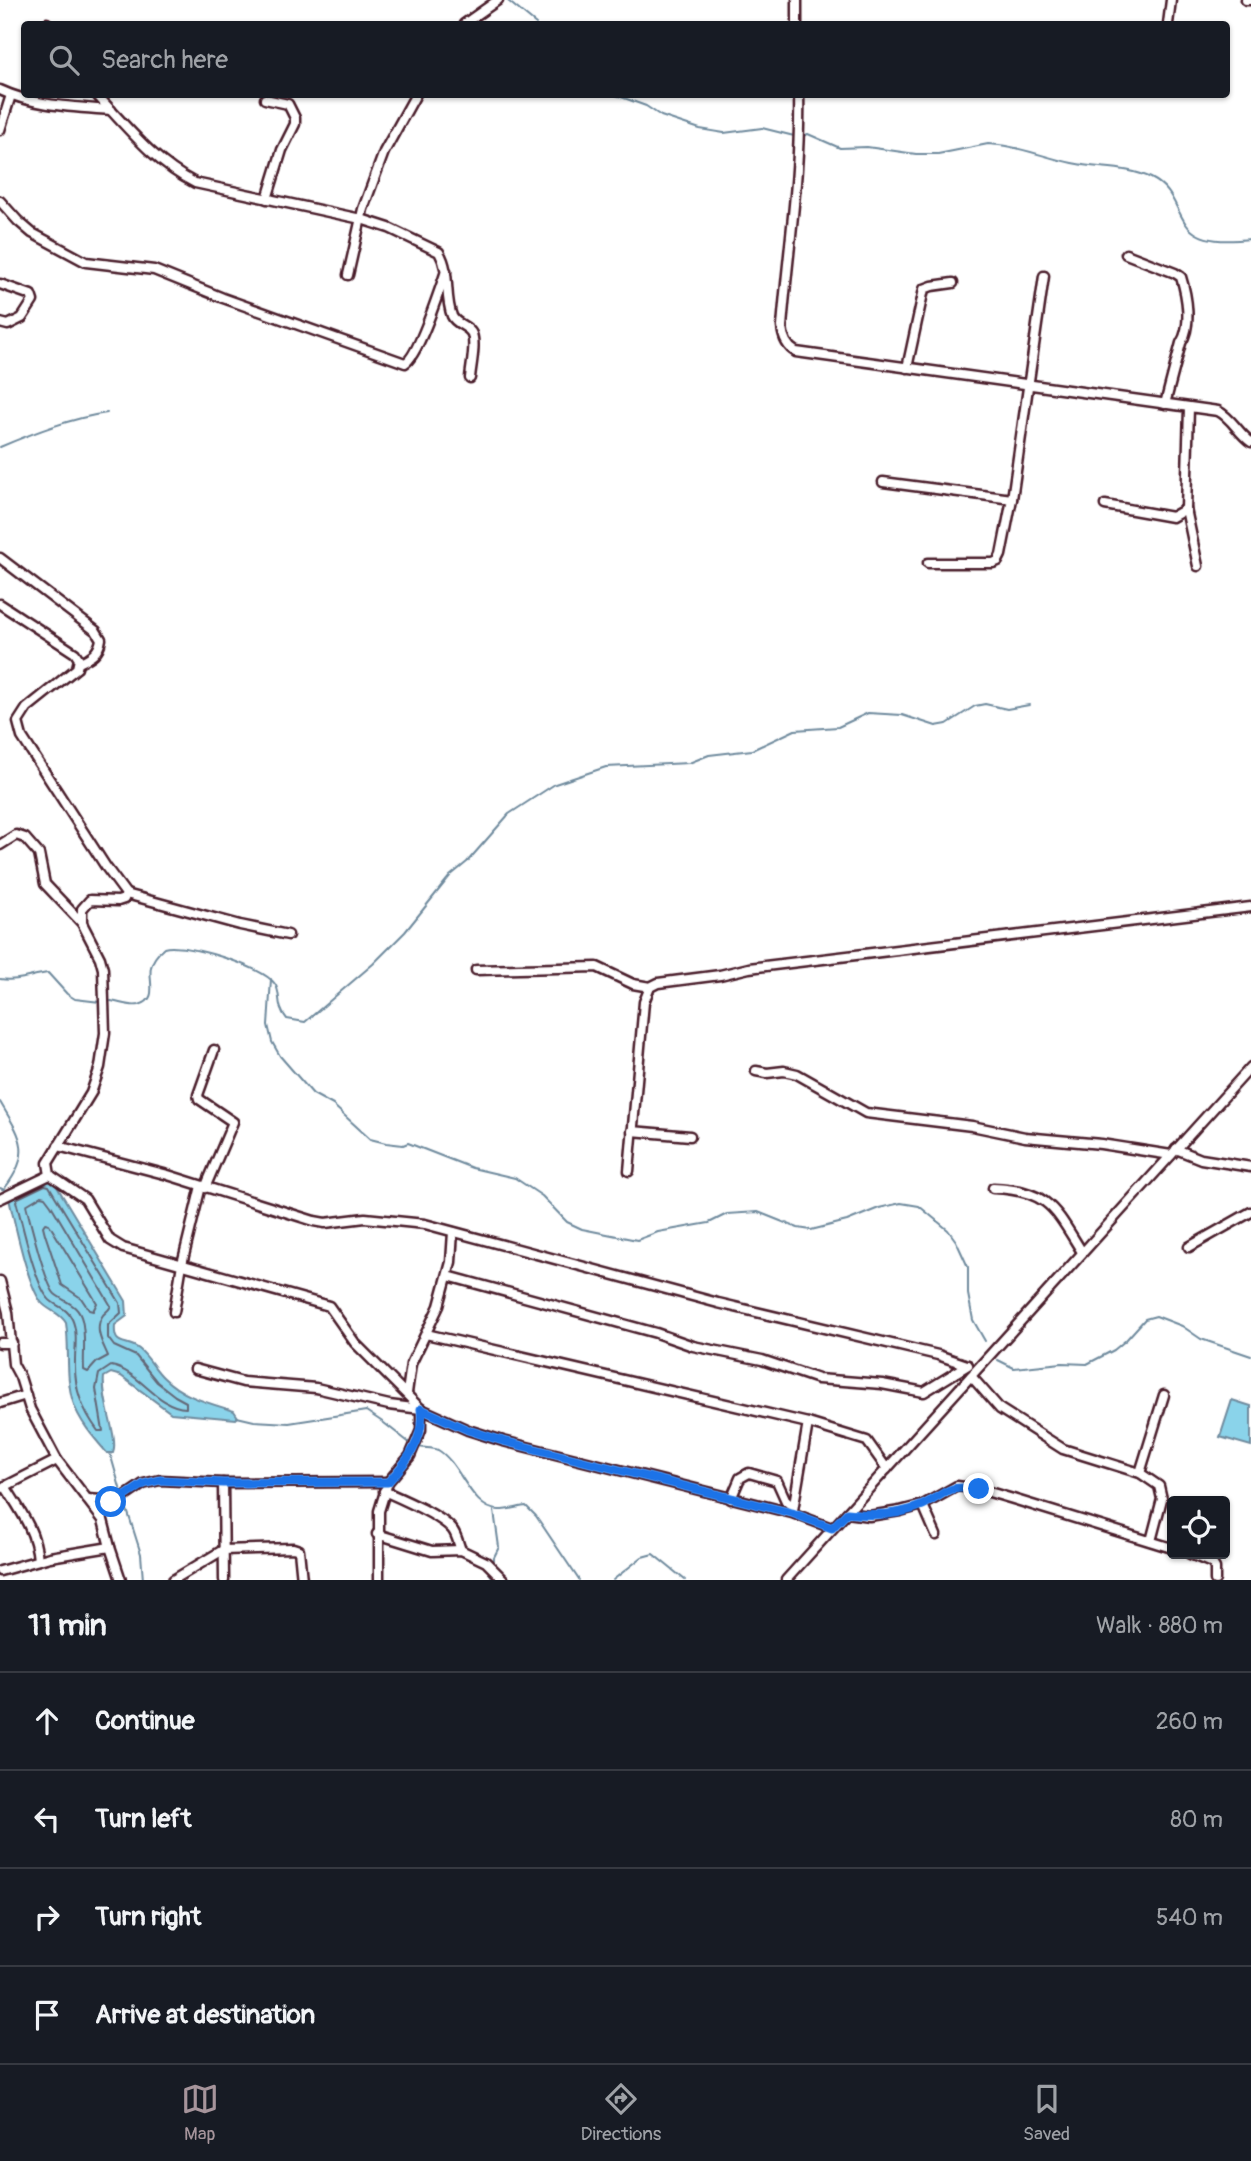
<!DOCTYPE html>
<meta charset="utf-8">
<style>
:root{--surface:#171b24;--page:#20242c;--text:#f1f3f6;--muted:#9ea1a6;--line:#363941;--accent:#a6949b}
body{margin:0;font-family:Pangolin,sans-serif;background:var(--page);color:var(--text)}
.controls{position:absolute;right:21px;bottom:21px;display:grid;overflow:hidden;border-radius:7px;box-shadow:0 2px 5px #0004}
.controls button{width:63px;height:63px;display:grid;place-items:center;padding:0;border:0;border-bottom:2px solid var(--line);background:var(--surface);color:var(--text);font:35px sans-serif}
.stop{position:absolute;width:21px;height:21px;margin:-16px;border:5px solid #1a73e8;border-radius:50%;background:#fff}
.stop.end{background:#1a73e8;border-color:#fff;box-shadow:0 2px 7px #0008}
.list{margin:0;padding:0;list-style:none}
h2{display:flex;justify-content:space-between;align-items:center;height:91px;margin:0;padding:0 28px;font-size:30px}
h2 small{font-size:23px;font-weight:400;color:var(--muted)}
.list li{display:grid;grid-template-columns:46px 1fr auto;gap:21px;align-items:center;box-sizing:border-box;height:98px;padding:0 28px;border-top:2px solid var(--line)}
.list b{display:block;font-size:26px;white-space:nowrap}
.list em{font-size:23px;font-style:normal;color:var(--muted)}
.icon{flex:none;width:38px;height:38px;fill:none;stroke:currentColor;stroke-width:2;stroke-linecap:round;stroke-linejoin:round}
.map{position:relative;flex:none;width:1251px;height:1580px;overflow:hidden}
.search{position:absolute;background:var(--surface);box-shadow:0 2px 5px #0004;left:21px;right:21px;top:21px;height:77px;display:flex;align-items:center;gap:18px;box-sizing:border-box;padding:0 24px;border-radius:7px;color:var(--muted);font-size:26px}
.sheet{height:483px;background:var(--surface)}
nav{display:flex;justify-content:space-around;align-items:center;box-sizing:border-box;height:98px;border-top:2px solid var(--line);background:var(--surface);font-size:19px;color:var(--muted)}
nav a{display:grid;justify-items:center;gap:4px}
nav .on{color:var(--accent)}
.map>svg:first-child{display:block}
.water{fill:#8ad3ea;stroke:#708b9e;stroke-width:2}
.lines{fill:none;stroke-linecap:round;stroke-linejoin:round}
.shore{stroke:#646777;stroke-width:2}
.stream{stroke:#708b9e;stroke-width:2}
.minor-casing{stroke:#4a1f2b;stroke-width:13}
.minor{stroke:#fff;stroke-width:8}
.route{stroke:#1a73e8;stroke-width:9}
</style>
<div class="map">
<svg width="1251" height="1580" viewBox="0 0 1251 1580">
<rect width="100%" height="100%" fill="#fff"/>
<filter id="ink" filterUnits="userSpaceOnUse"><feTurbulence type="fractalNoise" baseFrequency=".0143" numOctaves="2"/><feDisplacementMap in="SourceGraphic" scale="14" xChannelSelector="R" yChannelSelector="G"/><feConvolveMatrix kernelMatrix="1 2 1 2 8 2 1 2 1" color-interpolation-filters="sRGB"/></filter>
<g filter="url(#ink)">
<g class="water">
<path d="M50,1175L126,1301L127,1316L115,1325C113,1348 126,1339 139,1349C149,1357 155,1370 164,1378C183,1397 209,1403 234,1411L238,1417L236,1419L171,1413L121,1376L111,1373L104,1377C101,1401 119,1438 113,1453H107C94,1438 79,1421 73,1402C65,1376 70,1349 66,1323C60,1312 48,1311 41,1302C26,1281 15,1222 8,1195Z"/>
<path d="M1232,1400L1251,1406V1446L1220,1437Z"/>
</g>
<g class="lines">
<g class="shore">
<path d="M45,1185L49,1186L58,1201L120,1303L121,1313L108,1325V1338L114,1346L136,1356L157,1382L175,1396L186,1402V1408C156,1407 140,1371 111,1366L99,1374L96,1389L103,1431H98C82,1409 74,1389 75,1361C75,1348 78,1332 72,1319C67,1307 55,1307 48,1298C35,1284 22,1222 16,1201L18,1198Z"/>
<path d="M41,1196L45,1197L51,1205L111,1306C109,1310 106,1312 103,1315C93,1329 103,1344 108,1356L97,1362L88,1372L84,1370C83,1353 86,1336 82,1320C78,1304 66,1303 55,1294C45,1285 30,1220 26,1205Z"/>
<path d="M45,1223L49,1224L97,1303L93,1311L89,1310L81,1298L62,1285L45,1234L43,1226Z"/>
</g>
<g class="stream">
<path d="M508,1L536,24"/>
<path d="M613,94L646,106L661,116L700,129L724,133L762,128L794,136"/>
<path d="M803,136L808,134L840,148L867,147L916,154H938L988,144L999,145C1024,148 1047,158 1072,163C1097,169 1128,166 1151,178C1173,189 1174,206 1186,224C1199,244 1231,241 1251,239"/>
<path d="M0,447C33,433 71,418 107,413"/>
<path d="M0,979C18,982 31,975 48,973L67,994L75,999L100,1002"/>
<path d="M271,979L268,1025L272,1042L280,1056L313,1094L333,1105L370,1139L386,1143L403,1145L408,1143L472,1168L515,1178L542,1196L567,1222L582,1229L637,1240L658,1232L709,1223L727,1214L758,1212L798,1228L811,1230L847,1221L879,1208L901,1203L919,1206L948,1230L956,1241L968,1267V1294L973,1320L985,1341"/>
<path d="M111,1001C119,1002 130,1007 139,1005C159,1000 148,981 151,967C153,959 158,953 164,948C183,942 263,966 275,984C282,994 275,1005 287,1019L305,1022L373,964L405,932L450,876L467,862L509,814L555,784L606,767L689,763L709,755L752,750L795,730L838,727L868,713L902,715L936,726L947,724L975,706L985,704L1007,709L1029,705"/>
<path d="M0,1102C21,1137 33,1152 5,1188"/>
<path d="M0,1188L7,1191"/>
<path d="M998,1360L1014,1368L1062,1363L1087,1364L1114,1350L1126,1340L1145,1319L1156,1316L1182,1326L1201,1339L1251,1356"/>
<path d="M237,1417L254,1421L289,1423L366,1411L384,1423L411,1444"/>
<path d="M416,1446C423,1449 431,1447 438,1450C461,1463 471,1510 499,1510C508,1510 518,1507 526,1506L536,1516L579,1580"/>
<path d="M110,1453L122,1495"/>
<path d="M124,1500L141,1554L143,1580"/>
<path d="M492,1561L499,1547L494,1511"/>
<path d="M487,1570L494,1580"/>
<path d="M613,1580L642,1557L653,1554L685,1580"/>
</g>
<g class="minor-casing">
<g id="minor">
<path d="M797,0V24"/>
<path d="M1246,0H1251"/>
<path d="M47,24V23"/>
<path d="M464,24L498,0"/>
<path d="M1168,24L1171,0"/>
<path d="M0,90C34,106 74,107 111,110"/>
<path d="M96,94C126,126 155,163 195,183L361,219L389,228L439,252C451,272 444,296 452,316C456,325 468,325 472,334C476,345 471,366 470,378"/>
<path d="M799,94C801,172 788,250 782,327C783,338 787,347 796,352L1218,411C1232,418 1238,433 1251,442"/>
<path d="M265,99L288,104L295,118V124L282,150L267,199"/>
<path d="M0,130L11,95"/>
<path d="M0,201L18,221L32,233L86,262L154,270L223,298L405,363C418,357 440,288 446,271"/>
<path d="M1126,254L1175,273L1181,277C1187,296 1192,326 1181,343L1165,404"/>
<path d="M348,275L363,209L384,152L416,94"/>
<path d="M0,284L31,295L33,301L22,318L8,325L0,323"/>
<path d="M907,368L924,289L932,286L953,283"/>
<path d="M1189,408L1186,509L1198,566"/>
<path d="M883,482L1012,499L1044,276"/>
<path d="M1105,505L1172,517L1186,509"/>
<path d="M0,558L96,631L101,639C99,653 91,657 79,663"/>
<path d="M928,563H993L998,561L1001,555L1012,499"/>
<path d="M0,604L75,653L79,659L77,668L27,708L18,722L22,737L106,867L126,894L124,899L118,901L90,900L82,909V923"/>
<path d="M0,845L16,835L25,838L39,854L45,884L82,923L100,958L103,969L105,1033L100,1067L91,1093L48,1163L50,1175"/>
<path d="M126,894L240,925L288,935"/>
<path d="M476,970L597,967L633,984L650,987"/>
<path d="M756,1071L767,1073L784,1071L797,1074L866,1113L972,1126L1025,1137L1101,1144L1171,1155"/>
<path d="M632,1131L690,1136"/>
<path d="M58,1146L168,1175L314,1221L325,1223L365,1218L425,1224L718,1303L938,1355L967,1365"/>
<path d="M1176,1149L1201,1159L1251,1167"/>
<path d="M629,1171L644,1002L650,987L658,983L720,975L749,968L1251,907"/>
<path d="M50,1175L85,1199L110,1240L123,1248L329,1306L355,1343L421,1409V1430L410,1456L388,1482L379,1511V1580"/>
<path d="M205,1188L233,1122L199,1099L198,1095L214,1050"/>
<path d="M993,1188C1049,1190 1055,1209 1082,1252"/>
<path d="M0,1199L50,1175"/>
<path d="M1189,1247L1251,1212"/>
<path d="M448,1276L656,1333L693,1346L762,1360L818,1379L882,1384L924,1392L968,1365"/>
<path d="M0,1281L8,1312L13,1364L20,1377L30,1409L57,1460L103,1520L110,1547L50,1557L0,1571"/>
<path d="M174,1312L182,1264L201,1186"/>
<path d="M426,1334L808,1423L867,1441L887,1469"/>
<path d="M0,1343H12"/>
<path d="M195,1369L243,1382L316,1388L389,1405L421,1409L468,1430L503,1441L792,1513L832,1528"/>
<path d="M971,1376L1000,1409L1063,1449L1140,1473L1159,1486L1162,1499L1151,1541"/>
<path d="M407,1393L411,1364L439,1306L451,1262L453,1232"/>
<path d="M0,1403L26,1395"/>
<path d="M1140,1473L1164,1395"/>
<path d="M223,1483L224,1580"/>
<path d="M5,1486C20,1510 36,1531 38,1560"/>
<path d="M0,1489L57,1460"/>
<path d="M384,1491C402,1499 440,1515 452,1529C457,1535 458,1543 461,1550"/>
<path d="M87,1499L118,1501L143,1484L160,1480L223,1483L388,1482"/>
<path d="M731,1499L740,1478L749,1473L777,1481L786,1501L793,1507"/>
<path d="M923,1505L936,1535"/>
<path d="M793,1510L808,1423"/>
<path d="M847,1513L869,1516L900,1511L923,1505L957,1486L979,1489L1013,1499L1172,1548"/>
<path d="M377,1534L432,1551L461,1550L486,1562L504,1580"/>
<path d="M110,1547L121,1580"/>
<path d="M1190,1554L1212,1563L1215,1568V1580"/>
<path d="M173,1580L223,1550L293,1548L299,1550L302,1580"/>
<path d="M786,1580L1251,1067"/>
</g>
</g>
<use href="#minor" class="minor"/>
</g>
</g>
<g class="lines" filter="url(#ink)">
<path class="route" d="M111,1502L118,1501L144,1484L160,1480L223,1483L388,1482C407,1462 425,1439 421,1409L468,1430L503,1441L792,1513L832,1528L847,1513C872,1516 899,1516 923,1505C950,1492 944,1485 979,1489"/>
</g>
</svg>
<div class="controls">
<button><svg class="icon" aria-label="locate" viewBox="0 0 24 24"><circle cx="12" cy="12" r="6"/><path d="M12 2v4M12 18v4M2 12h4M18 12h4"/></svg></button>
</div>
<div class="stop" style="left:111px;top:1502px"></div>
<div class="stop end" style="left:979px;top:1489px"></div>
<div class="search"><svg class="icon" aria-label="search" viewBox="0 0 24 24"><circle cx="10" cy="10" r="6"/><path d="M15 15l6 6"/></svg>Search here</div>
</div>
<section class="sheet">
<h2>11 min<small>Walk · 880 m</small></h2>
<ul class="list">
<li><svg class="icon" aria-label="ahead" viewBox="0 0 24 24"><path d="M12 20V5M6 11l6-6 6 6"/></svg><div><b>Continue</b></div><em>260 m</em></li>
<li><svg class="icon" aria-label="left" viewBox="0 0 24 24"><path d="M17 20v-9H6M10 6l-5 5 5 5"/></svg><div><b>Turn left</b></div><em>80 m</em></li>
<li><svg class="icon" aria-label="right" viewBox="0 0 24 24"><path d="M7 20v-9h11M14 6l5 5-5 5"/></svg><div><b>Turn right</b></div><em>540 m</em></li>
<li><svg class="icon" aria-label="arrive" viewBox="0 0 24 24"><path d="M6 21V4h12l-3 4 3 4H6"/></svg><div><b>Arrive at destination</b></div></li>
</ul>
</section>
<nav>
<a class="on"><svg class="icon" aria-label="map" viewBox="0 0 24 24"><path d="M3 6l6-2 6 2 6-2v14l-6 2-6-2-6 2zM9 4v14M15 6v14"/></svg>Map</a>
<a><svg class="icon" aria-label="directions" viewBox="0 0 24 24"><path d="M12 3l9 9-9 9-9-9zM9 14v-3h6M13 9l2 2-2 2"/></svg>Directions</a>
<a><svg class="icon" aria-label="saved" viewBox="0 0 24 24"><path d="M7 4h10v16l-5-4-5 4z"/></svg>Saved</a>
</nav>
